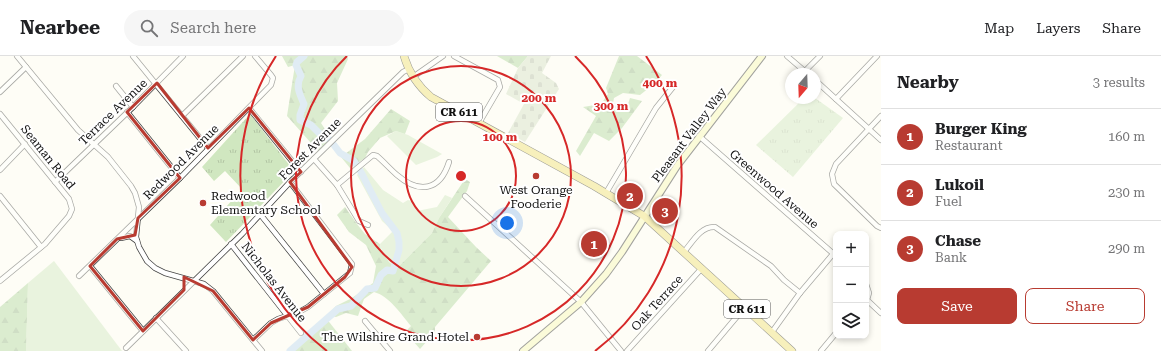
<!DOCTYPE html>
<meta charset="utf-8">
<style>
:root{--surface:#fff;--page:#f6f6f6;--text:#202124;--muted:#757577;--line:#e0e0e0;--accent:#b83b31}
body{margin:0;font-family:"Roboto Serif",serif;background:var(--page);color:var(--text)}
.controls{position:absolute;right:12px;bottom:12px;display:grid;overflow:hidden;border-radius:8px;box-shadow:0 2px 6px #0003}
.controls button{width:36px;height:36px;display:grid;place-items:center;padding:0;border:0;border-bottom:1px solid var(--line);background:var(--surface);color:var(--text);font:20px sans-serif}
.compass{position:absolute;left:785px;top:12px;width:36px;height:36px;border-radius:50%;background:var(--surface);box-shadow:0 2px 6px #0003;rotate:199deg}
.you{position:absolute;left:507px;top:167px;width:14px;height:14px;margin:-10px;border:3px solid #fff;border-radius:50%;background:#1a73e8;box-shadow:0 0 0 6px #1a73e833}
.badge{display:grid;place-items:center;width:26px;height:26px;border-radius:50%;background:var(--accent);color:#fff;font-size:13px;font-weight:700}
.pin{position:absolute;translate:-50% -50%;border:2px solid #fff;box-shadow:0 1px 4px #0006}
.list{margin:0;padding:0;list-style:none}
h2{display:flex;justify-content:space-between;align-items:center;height:52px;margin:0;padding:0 16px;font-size:17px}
h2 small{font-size:13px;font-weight:400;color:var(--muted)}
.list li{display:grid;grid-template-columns:26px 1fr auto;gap:12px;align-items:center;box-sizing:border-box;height:56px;padding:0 16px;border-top:1px solid var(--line)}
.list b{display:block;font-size:15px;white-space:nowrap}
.list p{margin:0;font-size:13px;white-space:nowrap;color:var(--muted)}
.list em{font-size:13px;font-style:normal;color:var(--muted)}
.actions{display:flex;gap:8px;padding:12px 16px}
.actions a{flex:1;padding:9px 0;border:1px solid var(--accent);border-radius:8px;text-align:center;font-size:14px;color:var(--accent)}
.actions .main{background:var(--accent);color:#fff}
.icon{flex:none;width:22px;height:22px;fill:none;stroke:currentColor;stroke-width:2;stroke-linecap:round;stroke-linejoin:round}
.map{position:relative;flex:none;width:881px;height:295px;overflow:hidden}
header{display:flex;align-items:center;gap:24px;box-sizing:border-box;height:56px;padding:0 20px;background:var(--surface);border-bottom:1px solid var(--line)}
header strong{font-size:19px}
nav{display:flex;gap:22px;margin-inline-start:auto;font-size:14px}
.search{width:280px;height:36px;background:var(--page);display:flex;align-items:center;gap:10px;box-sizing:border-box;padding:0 14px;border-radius:22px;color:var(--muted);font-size:15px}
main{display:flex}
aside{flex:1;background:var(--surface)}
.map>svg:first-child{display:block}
.grass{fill:#d0e7c0}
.forest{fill:url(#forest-firs)}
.cemetery{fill:url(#cemetery-stones)}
.park{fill:url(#park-tufts)}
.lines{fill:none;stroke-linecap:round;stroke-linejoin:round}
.river{stroke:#bdd8f2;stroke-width:7}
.minor-casing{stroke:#444;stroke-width:6}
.secondary-casing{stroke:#333;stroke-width:8}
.primary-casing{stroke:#222;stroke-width:8}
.minor{stroke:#fff;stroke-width:4.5}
.secondary{stroke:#f9f9b5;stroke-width:6}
.primary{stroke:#efdf75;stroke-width:7}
.marked{fill:none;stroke:#b83b31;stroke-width:3;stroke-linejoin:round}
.ring{fill:none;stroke:#d62828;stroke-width:2}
.poi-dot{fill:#b83b31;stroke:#fff;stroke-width:1.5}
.labels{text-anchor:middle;stroke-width:4;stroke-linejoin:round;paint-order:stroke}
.shield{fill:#fff;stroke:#585858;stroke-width:1}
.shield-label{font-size:11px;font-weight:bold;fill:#111}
.street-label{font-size:12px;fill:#111;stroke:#fff}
.poi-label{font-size:12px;fill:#111;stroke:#fff}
.centre{fill:#d62828;stroke:#fff;stroke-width:2}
.ring-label{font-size:12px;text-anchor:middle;font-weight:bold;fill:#d62828;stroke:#fff;stroke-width:4;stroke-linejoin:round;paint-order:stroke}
</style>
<header>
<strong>Nearbee</strong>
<div class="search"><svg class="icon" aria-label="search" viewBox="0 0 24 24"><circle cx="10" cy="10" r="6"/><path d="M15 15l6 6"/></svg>Search here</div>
<nav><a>Map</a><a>Layers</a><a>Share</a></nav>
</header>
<main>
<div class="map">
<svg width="881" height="295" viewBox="0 0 881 295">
<defs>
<pattern id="forest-firs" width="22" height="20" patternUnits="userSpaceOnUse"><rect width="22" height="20" fill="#b2d7a0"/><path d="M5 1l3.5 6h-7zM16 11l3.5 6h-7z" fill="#98b889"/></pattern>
<pattern id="cemetery-stones" width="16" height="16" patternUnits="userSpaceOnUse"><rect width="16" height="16" fill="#d5e0c6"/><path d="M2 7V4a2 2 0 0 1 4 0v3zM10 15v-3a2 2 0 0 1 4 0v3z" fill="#b6bfa9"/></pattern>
<pattern id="park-tufts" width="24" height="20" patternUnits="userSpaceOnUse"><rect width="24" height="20" fill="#d0e7c0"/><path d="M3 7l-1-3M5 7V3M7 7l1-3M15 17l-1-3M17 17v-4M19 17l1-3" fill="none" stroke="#b2c5a4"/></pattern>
</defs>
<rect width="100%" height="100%" fill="#fefdf5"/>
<g class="grass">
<path d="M396,75L408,79L442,98L437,101L416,109L387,80Z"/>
<path d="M364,111L383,134L403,147L408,144L414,146L417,155L437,151L445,139L452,142L439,162L432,177L397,212C389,206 382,199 380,188L393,175L382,165L357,119Z"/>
<path d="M54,205L122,295H26L28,227Z"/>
</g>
<g class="forest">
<path d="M282,0H347L348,3L337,27L338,45L321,67L332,84L319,96L287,60L295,9L288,11Z"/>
<path d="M497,0H528L518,12Z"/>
<path d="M619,0H637L662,19L654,28L640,39L623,37L614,42L613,47L628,48L630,42L642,45L622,72L609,85L594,77L580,100L576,95L596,60L583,51L601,48L608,38L606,32Z"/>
<path d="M391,53L410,65L405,78L396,75L380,82L368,96L365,102L350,112L341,101L365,83Z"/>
<path d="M465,123L470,126L467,135L448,161L476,191L491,205L435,271V276L420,293L405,276L411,270C401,258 389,240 374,236L364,243L358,260L346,257L336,261L327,259L336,250L352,242L373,227L376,210L366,189L349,176L337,159L345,151L357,168L365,178L380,188L381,194L389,206L397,212L432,177L439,162Z"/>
<path d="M28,227L26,295H0V251Z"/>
<path d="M326,262L352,295H290Z"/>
</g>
<path class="cemetery" d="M528,0H551L542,17L556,27L559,33L525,86L508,77L524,48L506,38L518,12Z"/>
<g class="park">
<path d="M804,42H815L843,62L793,121L756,89Z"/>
<path d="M250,58L294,115L226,186L210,169L242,133L225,115L214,125L202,111Z"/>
</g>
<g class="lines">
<g class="river">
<path d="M304,0L297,6L296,9L301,20C295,30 300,39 304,48L300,59V64L311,69L323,81L329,83"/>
<path d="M290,295L338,253L351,250L367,233L375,232L381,219L387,214L393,215L399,194V186L397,177L382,157L369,132L362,118L354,105L340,97L334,89"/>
</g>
<g class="minor-casing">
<g id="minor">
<path d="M17,0L78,74L108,101L131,130L135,137L139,151L136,181L139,191L147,205L155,212L165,217L204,228L213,235L262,295"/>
<path d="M133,0L208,92"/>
<path d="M454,0L498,24L500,31L479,67"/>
<path d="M787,0L808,18"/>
<path d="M805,15L820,0"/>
<path d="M413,21L443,0"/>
<path d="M815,24L881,84"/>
<path d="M116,30L133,51"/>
<path d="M0,36L26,11"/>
<path d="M836,43L877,0"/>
<path d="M249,52L301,116"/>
<path d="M127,56L180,122"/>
<path d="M0,58L69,143L72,153L69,160L45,188L0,225"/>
<path d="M182,60L243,0"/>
<path d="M881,60L836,108L832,118L834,128L877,170L881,172"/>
<path d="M699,80L836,200"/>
<path d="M314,103L337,129L359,165L368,169"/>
<path d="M0,114L25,88"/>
<path d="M55,126L133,51L183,0"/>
<path d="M337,129L373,99L377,100C384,106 390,113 397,119C419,138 440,135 449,106"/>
<path d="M606,137L656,52L673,31"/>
<path d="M0,140L41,191"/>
<path d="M465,140L581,246L621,295"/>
<path d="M260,158L324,238"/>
<path d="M121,182L130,180L137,185"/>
<path d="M231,188L301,277"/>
<path d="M684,196C693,185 701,170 715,171L771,210L784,224L800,237"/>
<path d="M90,210L143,275"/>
<path d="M79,220L180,122L271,29L273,22L271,19L255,0"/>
<path d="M866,228L869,237L867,244L881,257"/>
<path d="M156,262L186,295"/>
<path d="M365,265L390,295"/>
<path d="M772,276L800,237L833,198"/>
<path d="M253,284L271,267L278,263L299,256L308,251L350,217L352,208L290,126"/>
<path d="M126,292L242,178L290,126L403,16L409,13"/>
<path d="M627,295L702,212"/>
<path d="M708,295L745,251"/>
<path d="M821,295L836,277"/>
</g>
</g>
<g class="secondary-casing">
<path id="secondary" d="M523,295L581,246L606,218L622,196L677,110L762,0"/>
</g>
<g class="primary-casing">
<path id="primary" d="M404,0C409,17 418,30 431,41L594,130L644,160L792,295"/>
</g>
<use href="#minor" class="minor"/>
<use href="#secondary" class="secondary"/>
<use href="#primary" class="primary"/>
</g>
<path d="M0 0H881V295H0ZM157,27L208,92L249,52L301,116L290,126L352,211L345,221L308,251L271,267L253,284L213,235L184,221V234L143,275L90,210L117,183L135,179L138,162L180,122L127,56Z" fill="#fefdf5" fill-opacity=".55" fill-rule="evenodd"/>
<path class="marked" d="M157,27L208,92L249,52L301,116L290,126L352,211L345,221L308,251L271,267L253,284L213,235L184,221V234L143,275L90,210L117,183L135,179L138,162L180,122L127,56Z"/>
<g class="ring">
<circle cx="461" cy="120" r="55"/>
<circle cx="461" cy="120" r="110"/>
<path d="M575 0A165 165 0 1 1 347 0"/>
<path d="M327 295A220 220 0 0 1 276 0M646 0A220 220 0 0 1 595 295"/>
</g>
<g class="poi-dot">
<circle cx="536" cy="120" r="4"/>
<circle cx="203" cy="147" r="4"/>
<circle cx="477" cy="281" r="4"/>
</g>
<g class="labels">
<g class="shield">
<rect x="436" y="47" width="46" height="18" rx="3"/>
<rect x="724" y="244" width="46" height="18" rx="3"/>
</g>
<g class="shield-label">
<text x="459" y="60">CR 611</text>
<text x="747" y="257">CR 611</text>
</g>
<g class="street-label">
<text transform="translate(113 56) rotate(-44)" y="4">Terrace Avenue</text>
<text transform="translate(689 79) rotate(-53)" y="4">Pleasant Valley Way</text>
<text transform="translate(310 93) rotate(-45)" y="4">Forest Avenue</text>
<text transform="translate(48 101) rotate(51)" y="4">Seaman Road</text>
<text transform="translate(181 106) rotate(-45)" y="4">Redwood Avenue</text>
<text transform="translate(774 133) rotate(41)" y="4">Greenwood Avenue</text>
<text transform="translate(274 226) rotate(52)" y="4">Nicholas Avenue</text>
<text transform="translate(657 247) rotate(-48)" y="4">Oak Terrace</text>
</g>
<g class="poi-label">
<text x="536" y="138">West Orange<tspan x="536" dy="14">Fooderie</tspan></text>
<text x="211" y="144" text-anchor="start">Redwood<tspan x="211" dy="14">Elementary School</tspan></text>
<text x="469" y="285" text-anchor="end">The Wilshire Grand Hotel</text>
</g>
</g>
<circle cx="461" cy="120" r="6" class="centre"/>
<g class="ring-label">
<text x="660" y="31">400 m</text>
<text x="539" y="46">200 m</text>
<text x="611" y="54">300 m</text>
<text x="500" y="85">100 m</text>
</g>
</svg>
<div class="controls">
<button>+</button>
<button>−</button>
<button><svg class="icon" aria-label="layers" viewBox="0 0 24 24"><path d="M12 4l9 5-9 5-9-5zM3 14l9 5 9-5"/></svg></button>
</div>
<svg class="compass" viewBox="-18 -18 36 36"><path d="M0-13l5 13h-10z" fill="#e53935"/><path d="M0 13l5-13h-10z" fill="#757577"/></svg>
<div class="you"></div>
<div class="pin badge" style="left:594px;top:188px">1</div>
<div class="pin badge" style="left:630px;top:140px">2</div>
<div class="pin badge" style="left:665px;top:155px">3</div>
</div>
<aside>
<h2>Nearby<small>3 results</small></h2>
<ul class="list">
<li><span class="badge">1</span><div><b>Burger King</b><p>Restaurant</p></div><em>160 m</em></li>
<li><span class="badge">2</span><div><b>Lukoil</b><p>Fuel</p></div><em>230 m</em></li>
<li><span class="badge">3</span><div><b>Chase</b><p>Bank</p></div><em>290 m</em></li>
</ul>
<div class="actions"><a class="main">Save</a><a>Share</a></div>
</aside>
</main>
